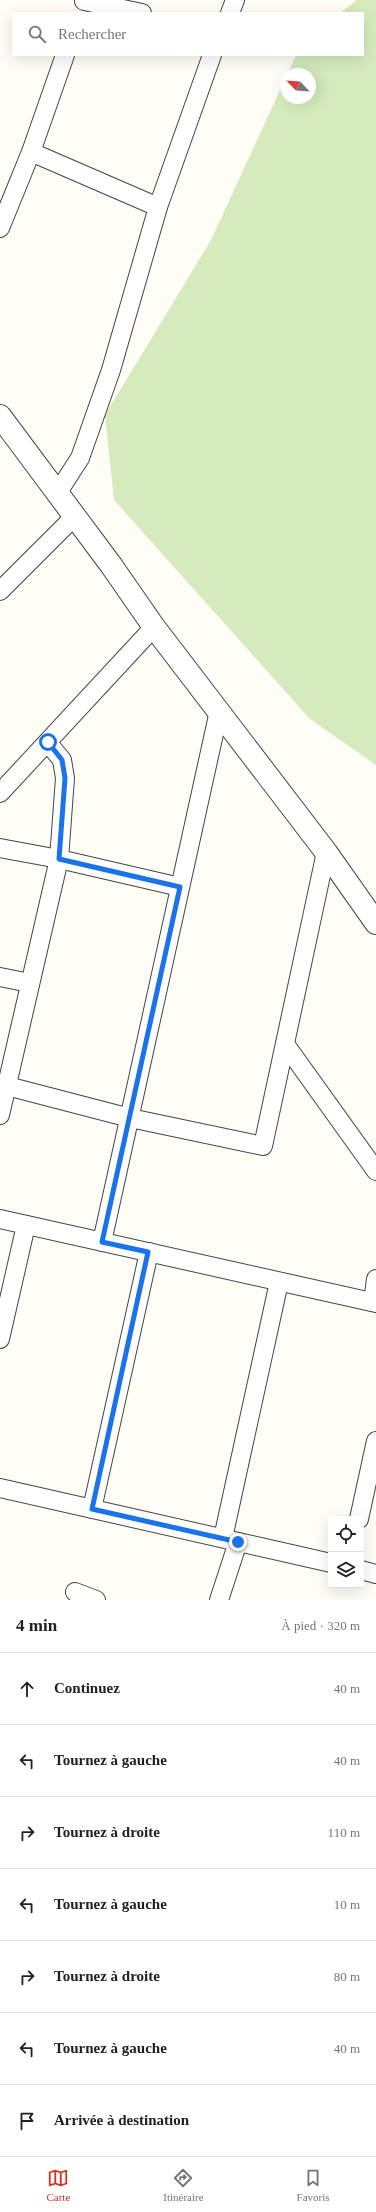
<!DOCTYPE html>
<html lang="fr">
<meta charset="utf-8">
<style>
:root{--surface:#fff;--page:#f2f2f2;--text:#202124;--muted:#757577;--line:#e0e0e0;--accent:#d93025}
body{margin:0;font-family:Georgia,serif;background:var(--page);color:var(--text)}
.controls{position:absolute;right:12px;bottom:12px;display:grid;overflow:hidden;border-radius:0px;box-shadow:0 4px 16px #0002}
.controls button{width:36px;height:36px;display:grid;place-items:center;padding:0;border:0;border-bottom:1px solid var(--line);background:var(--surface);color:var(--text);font:20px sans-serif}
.compass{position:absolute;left:280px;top:68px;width:36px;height:36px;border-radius:50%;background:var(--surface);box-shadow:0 4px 16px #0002;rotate:295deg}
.stop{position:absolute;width:12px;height:12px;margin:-9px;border:3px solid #1a73e8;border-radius:50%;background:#fff}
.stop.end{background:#1a73e8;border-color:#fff;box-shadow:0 1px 4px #0008}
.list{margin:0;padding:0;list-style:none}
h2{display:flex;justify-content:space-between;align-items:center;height:52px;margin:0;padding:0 16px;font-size:17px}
h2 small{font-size:13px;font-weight:400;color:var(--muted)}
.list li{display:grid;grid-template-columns:26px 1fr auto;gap:12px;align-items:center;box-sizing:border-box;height:72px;padding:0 16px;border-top:1px solid var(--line)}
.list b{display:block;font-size:15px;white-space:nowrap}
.list em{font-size:13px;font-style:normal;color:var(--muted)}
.icon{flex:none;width:22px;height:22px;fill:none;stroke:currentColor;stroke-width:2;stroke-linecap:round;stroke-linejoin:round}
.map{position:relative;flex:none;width:376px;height:1600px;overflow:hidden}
.search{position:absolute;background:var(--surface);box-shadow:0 4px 16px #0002;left:12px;right:12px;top:12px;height:44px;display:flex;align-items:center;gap:10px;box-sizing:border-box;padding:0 14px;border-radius:0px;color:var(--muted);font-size:15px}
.sheet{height:556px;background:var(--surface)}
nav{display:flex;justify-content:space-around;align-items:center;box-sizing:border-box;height:56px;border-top:1px solid var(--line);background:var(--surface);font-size:11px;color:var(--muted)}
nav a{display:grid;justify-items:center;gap:2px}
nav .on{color:var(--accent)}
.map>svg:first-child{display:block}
.green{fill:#d5ebbd}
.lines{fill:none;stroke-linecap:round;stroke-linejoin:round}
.minor-casing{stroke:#444;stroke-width:20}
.tertiary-casing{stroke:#444;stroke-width:24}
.minor{stroke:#fff;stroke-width:18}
.tertiary{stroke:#fff;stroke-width:22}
.route{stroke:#1a73e8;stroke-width:5}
</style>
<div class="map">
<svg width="376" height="1600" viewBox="0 0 376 1600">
<rect width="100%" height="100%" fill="#fffdf5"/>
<path class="green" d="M357,0H376V765L310,719L114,500L105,415L211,240L286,77V98H310V74H288L296,55H363V13H340Z"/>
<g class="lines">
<g class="minor-casing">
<g id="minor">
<path d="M84,1L142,13"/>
<path d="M230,13L235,0"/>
<path d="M31,152L158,207"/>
<path d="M0,228L31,152L65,55"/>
<path d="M58,492L80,458L111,370L158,207L212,55"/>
<path d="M0,591L75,516"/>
<path d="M0,793L154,627"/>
<path d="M0,848L59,859L180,887"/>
<path d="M0,977L30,983"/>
<path d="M285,1044L376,1171"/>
<path d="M7,1086L130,1118L263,1146L326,852"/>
<path d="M0,1115L59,859L65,778L62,760L48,743"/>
<path d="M0,1219L376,1303"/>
<path d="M102,1242L219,711"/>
<path d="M373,1302L376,1279"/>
<path d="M0,1339L26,1225"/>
<path d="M0,1488L331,1563"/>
<path d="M92,1509L149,1252"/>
<path d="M359,1519L376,1441"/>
<path d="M223,1538L279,1282"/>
<path d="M361,1570L376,1574"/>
<path d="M75,1592L96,1600"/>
<path d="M219,1600L238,1542"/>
</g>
</g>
<g class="tertiary-casing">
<path id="tertiary" d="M0,416L111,565L154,627L326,852L376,923"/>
</g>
<use href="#minor" class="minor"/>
<use href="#tertiary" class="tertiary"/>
</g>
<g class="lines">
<path class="route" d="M48,742L62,760L65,778L59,859L180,887L102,1242L148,1252L92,1509L238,1542"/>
</g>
</svg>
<div class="controls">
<button><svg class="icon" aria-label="locate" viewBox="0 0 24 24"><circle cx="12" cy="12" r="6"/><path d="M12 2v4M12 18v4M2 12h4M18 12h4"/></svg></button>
<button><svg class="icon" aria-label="layers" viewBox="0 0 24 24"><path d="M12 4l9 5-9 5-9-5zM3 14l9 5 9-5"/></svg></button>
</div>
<svg class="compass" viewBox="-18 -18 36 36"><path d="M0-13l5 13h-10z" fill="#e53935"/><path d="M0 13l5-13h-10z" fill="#757577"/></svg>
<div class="stop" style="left:48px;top:742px"></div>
<div class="stop end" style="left:238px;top:1542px"></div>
<div class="search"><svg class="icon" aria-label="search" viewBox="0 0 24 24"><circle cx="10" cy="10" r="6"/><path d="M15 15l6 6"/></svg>Rechercher</div>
</div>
<section class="sheet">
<h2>4 min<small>À pied · 320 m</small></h2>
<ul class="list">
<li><svg class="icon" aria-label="ahead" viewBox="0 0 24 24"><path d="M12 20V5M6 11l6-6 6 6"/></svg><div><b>Continuez</b></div><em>40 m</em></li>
<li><svg class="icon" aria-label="left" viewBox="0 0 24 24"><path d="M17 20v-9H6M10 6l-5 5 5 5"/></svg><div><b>Tournez à gauche</b></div><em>40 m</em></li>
<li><svg class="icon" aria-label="right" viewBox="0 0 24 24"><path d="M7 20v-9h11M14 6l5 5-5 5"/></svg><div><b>Tournez à droite</b></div><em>110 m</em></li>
<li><svg class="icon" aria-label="left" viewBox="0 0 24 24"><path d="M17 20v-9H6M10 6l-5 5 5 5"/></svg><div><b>Tournez à gauche</b></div><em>10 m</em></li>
<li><svg class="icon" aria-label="right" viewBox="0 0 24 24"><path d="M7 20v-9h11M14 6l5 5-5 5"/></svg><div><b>Tournez à droite</b></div><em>80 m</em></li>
<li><svg class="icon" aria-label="left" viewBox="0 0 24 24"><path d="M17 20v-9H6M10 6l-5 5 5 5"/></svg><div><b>Tournez à gauche</b></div><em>40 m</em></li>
<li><svg class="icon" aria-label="arrive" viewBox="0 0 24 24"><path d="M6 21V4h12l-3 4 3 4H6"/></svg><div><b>Arrivée à destination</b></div></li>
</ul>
</section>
<nav>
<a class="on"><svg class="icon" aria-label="map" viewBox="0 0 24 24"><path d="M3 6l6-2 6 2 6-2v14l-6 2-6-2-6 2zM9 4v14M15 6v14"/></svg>Carte</a>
<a><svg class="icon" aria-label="directions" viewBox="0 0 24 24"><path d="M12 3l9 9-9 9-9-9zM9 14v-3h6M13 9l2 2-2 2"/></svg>Itinéraire</a>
<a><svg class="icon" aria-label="saved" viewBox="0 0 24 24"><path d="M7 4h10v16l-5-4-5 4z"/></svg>Favoris</a>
</nav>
